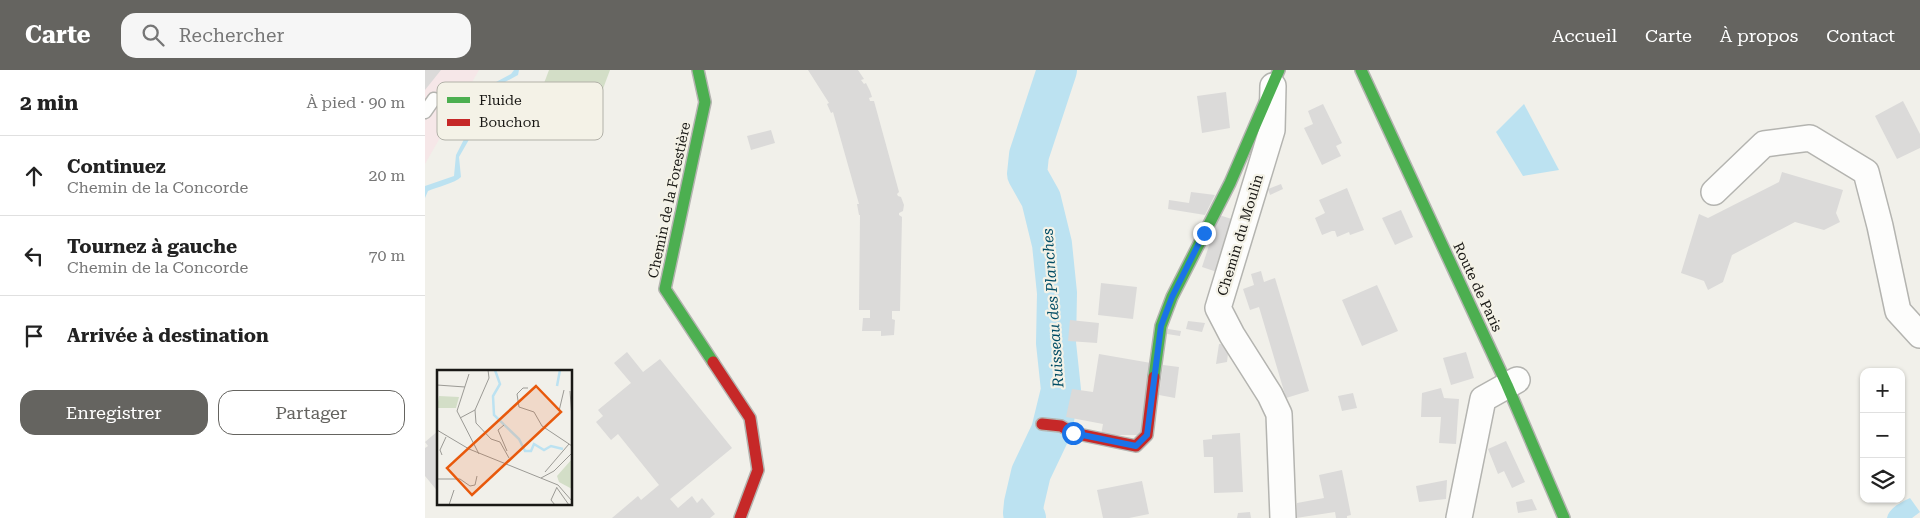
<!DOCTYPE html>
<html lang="fr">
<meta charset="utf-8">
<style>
:root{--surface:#fff;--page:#f6f6f6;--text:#222;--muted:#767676;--line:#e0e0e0;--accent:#656460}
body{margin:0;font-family:"Roboto Serif",serif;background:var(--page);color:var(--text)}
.controls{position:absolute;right:15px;bottom:15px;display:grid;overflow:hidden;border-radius:10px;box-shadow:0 1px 4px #0004}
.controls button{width:45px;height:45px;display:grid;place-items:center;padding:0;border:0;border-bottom:1px solid var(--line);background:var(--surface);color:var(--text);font:25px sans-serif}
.stop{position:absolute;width:15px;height:15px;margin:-11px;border:4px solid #1a73e8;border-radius:50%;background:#fff}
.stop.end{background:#1a73e8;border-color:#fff;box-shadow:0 1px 5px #0008}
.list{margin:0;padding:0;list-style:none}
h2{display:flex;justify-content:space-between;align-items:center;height:65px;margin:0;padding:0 20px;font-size:21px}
h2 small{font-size:16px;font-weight:400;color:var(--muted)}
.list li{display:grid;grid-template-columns:32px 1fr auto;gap:15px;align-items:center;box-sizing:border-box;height:80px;padding:0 20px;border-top:1px solid var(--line)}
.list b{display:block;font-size:19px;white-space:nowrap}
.list p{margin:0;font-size:16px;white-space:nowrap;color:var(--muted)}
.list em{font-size:16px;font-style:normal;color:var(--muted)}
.actions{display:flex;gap:10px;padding:15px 20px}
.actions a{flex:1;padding:11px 0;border:1px solid var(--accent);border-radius:15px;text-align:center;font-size:18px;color:var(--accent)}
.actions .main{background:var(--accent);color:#fff}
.icon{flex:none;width:28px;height:28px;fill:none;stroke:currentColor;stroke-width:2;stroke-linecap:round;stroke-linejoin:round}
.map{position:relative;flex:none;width:1495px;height:448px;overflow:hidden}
header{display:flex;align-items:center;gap:30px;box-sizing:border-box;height:70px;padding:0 25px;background:var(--accent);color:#fff}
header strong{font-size:24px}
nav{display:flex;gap:28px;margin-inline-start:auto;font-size:18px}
.search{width:350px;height:45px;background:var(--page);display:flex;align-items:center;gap:12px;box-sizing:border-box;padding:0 18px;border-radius:15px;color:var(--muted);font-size:19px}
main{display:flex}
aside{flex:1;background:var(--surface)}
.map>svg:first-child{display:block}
.commercial{fill:#f6e7e8}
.green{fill:#d3dec7}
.water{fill:#bce2f1}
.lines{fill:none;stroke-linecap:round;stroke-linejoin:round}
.river{stroke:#bce2f1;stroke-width:40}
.building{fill:#dbdad9}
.lane-casing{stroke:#b4b4b0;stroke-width:15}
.street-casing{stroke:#b4b4b0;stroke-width:28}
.fast-casing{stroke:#b4b4b0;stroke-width:14}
.jam-casing{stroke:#b4b4b0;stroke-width:14}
.lane{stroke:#fdfdfc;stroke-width:12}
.street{stroke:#fdfdfc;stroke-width:25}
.fast{stroke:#4caf50;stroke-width:11}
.jam{stroke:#c62828;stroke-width:11}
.route{stroke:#1a73e8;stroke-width:6}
.labels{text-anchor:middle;stroke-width:4.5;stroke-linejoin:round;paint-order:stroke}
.street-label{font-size:14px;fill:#191815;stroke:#f4f2e7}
.water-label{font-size:15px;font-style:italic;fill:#004c64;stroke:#f4f2e7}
.inset-river{fill:none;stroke:#bce2f1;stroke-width:2.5}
.inset-road{fill:none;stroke:#9b9a95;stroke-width:1}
.view{fill:#e8590c;fill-opacity:0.15;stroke:#e8590c;stroke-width:2.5}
.inset-edge{fill:none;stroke:#191815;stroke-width:2.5}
.key{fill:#f4f2e7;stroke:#b2b1a8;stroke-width:1}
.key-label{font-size:14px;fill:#191815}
</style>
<header>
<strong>Carte</strong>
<div class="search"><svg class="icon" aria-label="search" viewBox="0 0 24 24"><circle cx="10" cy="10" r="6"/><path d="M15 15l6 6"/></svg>Rechercher</div>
<nav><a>Accueil</a><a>Carte</a><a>À propos</a><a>Contact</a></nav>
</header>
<main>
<aside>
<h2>2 min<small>À pied · 90 m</small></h2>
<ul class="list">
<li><svg class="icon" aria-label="ahead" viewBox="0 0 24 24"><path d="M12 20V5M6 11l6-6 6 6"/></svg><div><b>Continuez</b><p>Chemin de la Concorde</p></div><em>20 m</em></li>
<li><svg class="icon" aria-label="left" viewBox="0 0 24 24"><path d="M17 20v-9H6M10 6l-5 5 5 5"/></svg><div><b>Tournez à gauche</b><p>Chemin de la Concorde</p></div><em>70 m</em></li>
<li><svg class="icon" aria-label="arrive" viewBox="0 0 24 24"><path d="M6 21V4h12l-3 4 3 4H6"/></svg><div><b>Arrivée à destination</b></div></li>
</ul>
<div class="actions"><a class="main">Enregistrer</a><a>Partager</a></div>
</aside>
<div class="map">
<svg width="1495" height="448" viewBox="0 0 1495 448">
<rect width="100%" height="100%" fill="#f1f0ea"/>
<path class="commercial" d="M0,0H54L0,94Z"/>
<path class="green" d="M124,0H185L163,59L110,37Z"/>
<g class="water">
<path d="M89,0H94L93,5L80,12L73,19L34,87L36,107C30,113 12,117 3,121L0,128V116L29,106L31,85L62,24L71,12L86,4Z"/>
<path d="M1099,34L1134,100L1098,106L1071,62Z"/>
<path d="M1485,428L1495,442L1487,448H1462C1464,438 1475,433 1485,428Z"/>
</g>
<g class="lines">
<path class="river" d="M601,448L598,443L599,433L606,403L626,361L636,320L631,273L632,223L627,174L616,129L602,104L604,85L632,0"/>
</g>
<g class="building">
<path d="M0,0H16L0,20Z"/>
<path d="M383,0H433L439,9L436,10L439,14L441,13L445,21L447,27L444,28L445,31H449L474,122L472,124L473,126L476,127L479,135L478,141L474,143V145L477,147L475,241H467V249L470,250L469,265L456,266V261H437L438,248H445V240H434L435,145H434L432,134H434L408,42L406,43L402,34L404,33Z"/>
<path d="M801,22L805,58L777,63L772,26Z"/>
<path d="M1478,31L1495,64V78L1472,89L1450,46Z"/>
<path d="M898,34L917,73L911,76L916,86L897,95L879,58L888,54L883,41Z"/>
<path d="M346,60L350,73L326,80L322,66Z"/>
<path d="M1357,102L1418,120L1411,143L1415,152L1399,160L1370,152L1307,185L1298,212L1283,220L1279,211L1256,203L1274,144L1283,148L1354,112Z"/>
<path d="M856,114L858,119L845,125L843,119Z"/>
<path d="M922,118L939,160L925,165L924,162L912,167L910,161H907L897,165L890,148L900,143L894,130Z"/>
<path d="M766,122L790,125L780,145L743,139L744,130L764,133Z"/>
<path d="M976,140L988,167L970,175L957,148Z"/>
<path d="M794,145L813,151L792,202L777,197Z"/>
<path d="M836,201L839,212L850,208L884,321L861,328L834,237L825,240L818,219L829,215L826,204Z"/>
<path d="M676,213L712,217L708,249L673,245Z"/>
<path d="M952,215L973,261L937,276L917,230Z"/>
<path d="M645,250L674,253L672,273L643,271Z"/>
<path d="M763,251L780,253L777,262L761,259Z"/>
<path d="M743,259L756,261L755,266L742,264Z"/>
<path d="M794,274L804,275L802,292L791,294Z"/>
<path d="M202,282L218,302L235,289L307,378L245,429L253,438L267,426L272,433L277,428L290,444L285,448H187L213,426L216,430L234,415L193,364L186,370L171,352L178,346L173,340L206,313L189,293Z"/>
<path d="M1041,282L1049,308L1026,315L1018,288Z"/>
<path d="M674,284L726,293L718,365H676L678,354L641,347L647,319L668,322Z"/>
<path d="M738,295L754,297L750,328L734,325Z"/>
<path d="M1016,318L1019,328L1034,329L1031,374L1014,373L1016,347H996L997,323Z"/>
<path d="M928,323L932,338L917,341L913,326Z"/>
<path d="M14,360V423L0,406V378L3,376L0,372Z"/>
<path d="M815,363L818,422L789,423L788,387H779L778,370L787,369V365Z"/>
<path d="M1081,371L1100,412L1087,418L1079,401L1073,404L1063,379Z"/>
<path d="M917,400L926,445L922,446V448H911L910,442L871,448L872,433L899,428L894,405Z"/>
<path d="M1022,410L1021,429L994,432L991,416Z"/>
<path d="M717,411L724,444L704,448H678L672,420Z"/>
<path d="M1107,429L1112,440L1093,443L1091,432Z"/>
<path d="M825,442L826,448H812L813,443Z"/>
</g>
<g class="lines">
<g class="lane-casing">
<path id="lane" d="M0,42L9,29"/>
</g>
<g class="street-casing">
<g id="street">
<path d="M848,16L847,60L793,238L807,265L845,325L854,344L858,448"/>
<path d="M1289,122L1339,74L1385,68L1441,102L1455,156L1473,241L1495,265"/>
<path d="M1034,448L1058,329L1092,310"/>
</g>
</g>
<g class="fast-casing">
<g id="fast">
<path d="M273,0L280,32L240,219L288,292"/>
<path d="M936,0L1082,315L1139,448"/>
<path d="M729,307L736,256L747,227L805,113L854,0"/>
</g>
</g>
<g class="jam-casing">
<g id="jam">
<path d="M288,292L325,348L333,400L315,448"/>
<path d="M617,354L636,356L648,363L711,376L722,365L729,307"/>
</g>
</g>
<use href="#lane" class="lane"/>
<use href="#street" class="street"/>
<use href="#fast" class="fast"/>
<use href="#jam" class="jam"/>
</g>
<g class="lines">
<path class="route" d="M648,363L711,376L722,365L736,256L747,227L779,163"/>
</g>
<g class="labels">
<g class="street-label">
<text transform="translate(244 130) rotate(-78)" y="5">Chemin de la Forestière</text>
<text transform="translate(815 165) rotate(-73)" y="5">Chemin du Moulin</text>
<text transform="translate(1053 217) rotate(65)" y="5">Route de Paris</text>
</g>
<g class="water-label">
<text transform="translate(628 238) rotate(-94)" y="5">Ruisseau des Planches</text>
</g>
</g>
<g transform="translate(12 300)">
<rect width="135" height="135" fill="#f1f0ea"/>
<path d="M2,26L22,27L19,38H0ZM135,89V119L122,112L120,106Z" fill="#d3dec7"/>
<path class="inset-river" d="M58,0L63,14L56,26L57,45L82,69L88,81H94L97,74L107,80L114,76L126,79M120,16L123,0"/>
<path class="inset-road" d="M51,0L52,8L38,40L39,53L54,69L63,72L72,88M32,4L20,41L42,84M0,15L28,17M91,18H86L80,24L82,37L97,42L105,56L135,76M133,21L135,48M122,41L127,20M23,48L38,40M67,55L61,60L70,81M0,60L32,79L121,115L135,131M5,85L3,80L9,67M108,102L132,74M104,108L117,101L135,83M0,109H23L33,116L38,115L40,106M120,117L114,130L118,135H125M120,118L132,135M12,135L17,120"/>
<path class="view" d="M99,16L124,42L35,125L10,98Z"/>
<rect width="135" height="135" class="inset-edge"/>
</g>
<rect x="12" y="12" width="166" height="58" rx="8" class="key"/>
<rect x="22" y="27" width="23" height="6" fill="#4caf50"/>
<rect x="22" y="49" width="23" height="7" fill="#c62828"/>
<g class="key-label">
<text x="54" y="35">Fluide</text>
<text x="54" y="57">Bouchon</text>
</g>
</svg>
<div class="controls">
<button>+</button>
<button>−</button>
<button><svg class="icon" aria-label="layers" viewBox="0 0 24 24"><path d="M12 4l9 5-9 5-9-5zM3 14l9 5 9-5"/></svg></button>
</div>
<div class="stop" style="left:648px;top:363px"></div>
<div class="stop end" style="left:779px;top:163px"></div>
</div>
</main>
